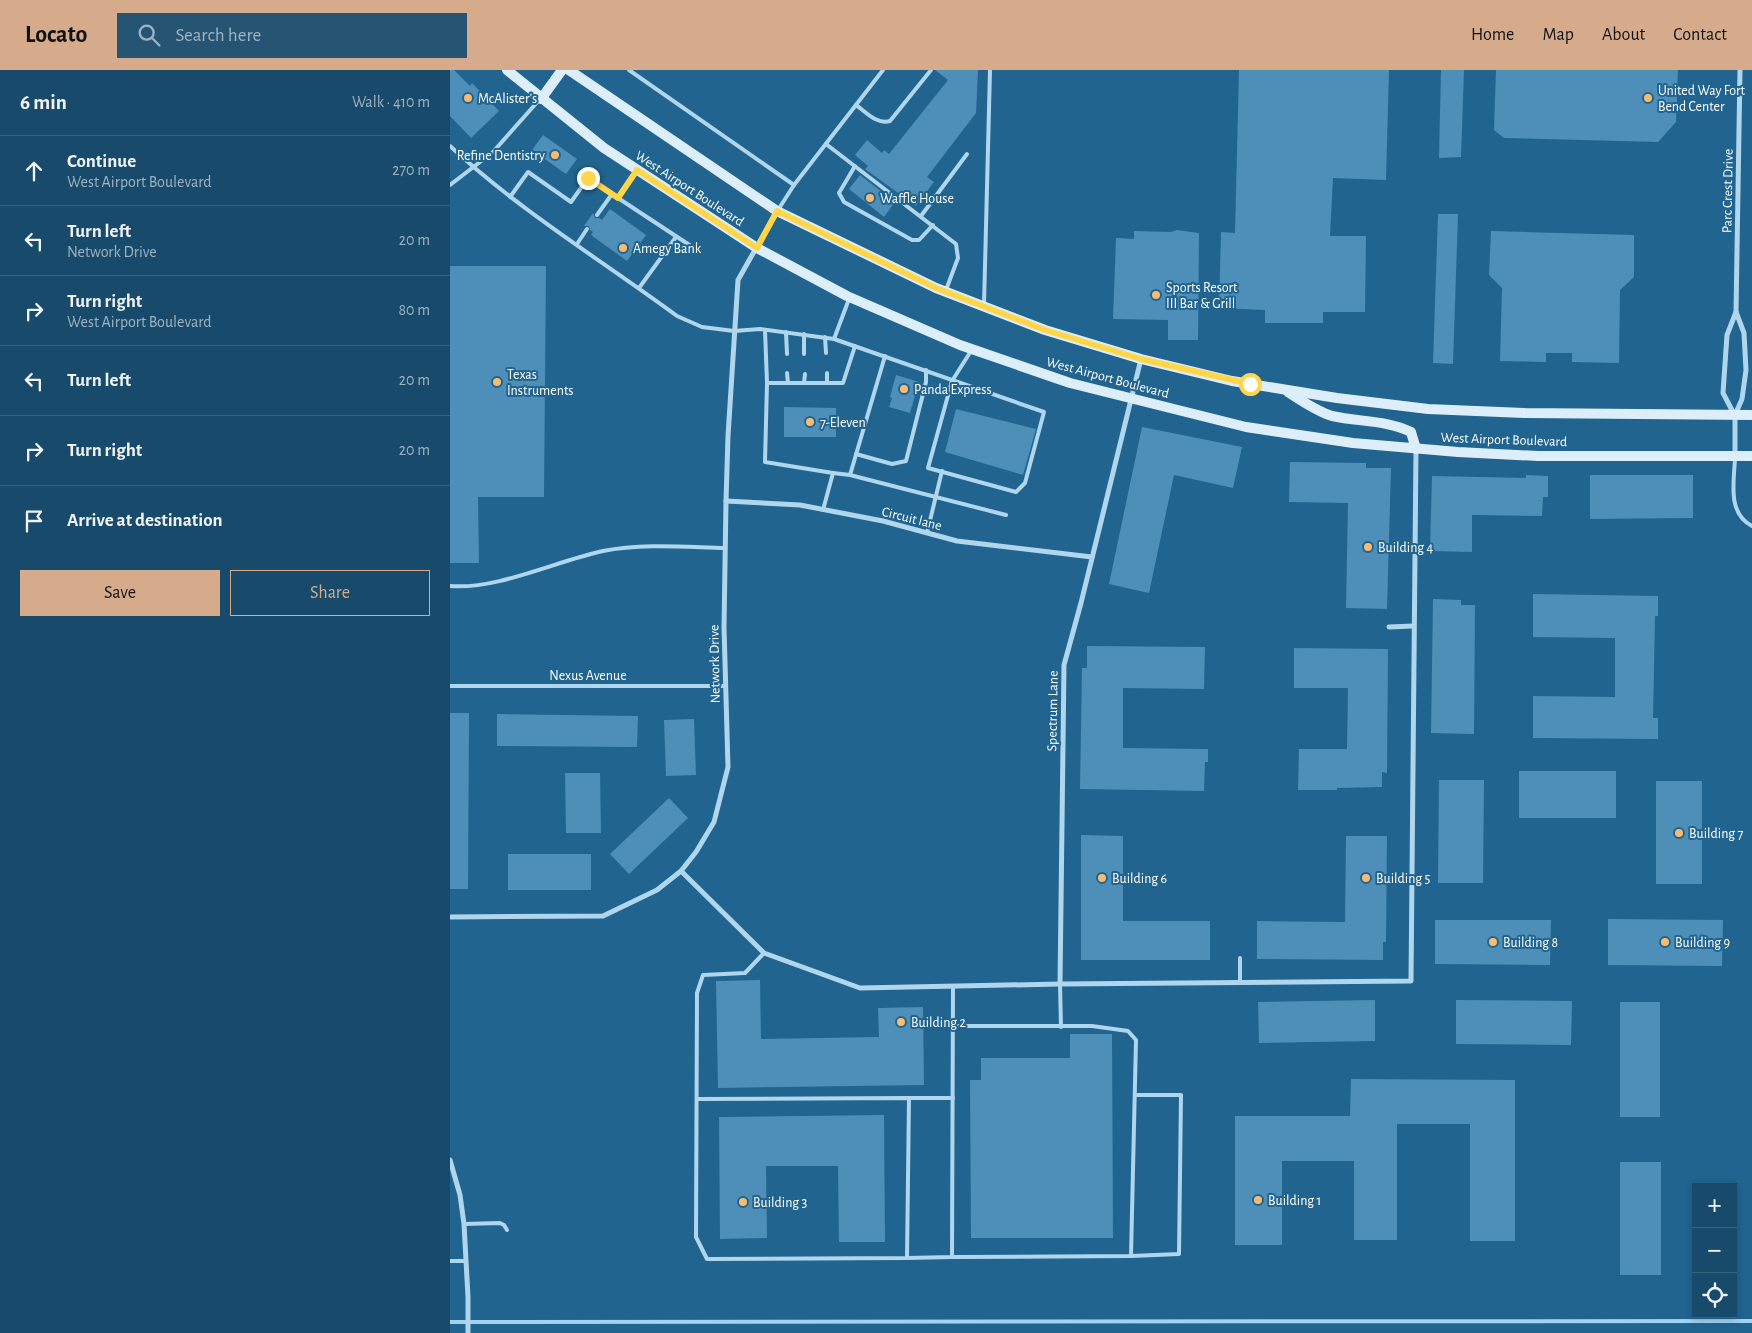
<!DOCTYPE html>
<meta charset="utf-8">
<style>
:root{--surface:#184b6b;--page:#255573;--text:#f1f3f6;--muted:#9fb3c1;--line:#36637e;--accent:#d6ab8b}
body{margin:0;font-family:"Alegreya Sans",sans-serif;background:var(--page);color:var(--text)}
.controls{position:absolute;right:15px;bottom:15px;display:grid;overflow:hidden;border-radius:0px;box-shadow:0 2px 8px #0003}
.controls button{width:45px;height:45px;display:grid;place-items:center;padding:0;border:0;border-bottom:1px solid var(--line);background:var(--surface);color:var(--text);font:25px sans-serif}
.stop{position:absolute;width:15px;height:15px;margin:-11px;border:4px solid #ffd54a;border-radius:50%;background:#fff}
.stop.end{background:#ffd54a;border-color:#fff;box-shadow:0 1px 5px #0008}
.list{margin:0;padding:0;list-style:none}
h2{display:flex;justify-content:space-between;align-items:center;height:65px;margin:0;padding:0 20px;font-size:21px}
h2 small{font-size:16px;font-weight:400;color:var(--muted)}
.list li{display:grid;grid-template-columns:32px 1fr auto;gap:15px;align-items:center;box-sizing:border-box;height:70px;padding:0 20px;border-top:1px solid var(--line)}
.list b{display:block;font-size:19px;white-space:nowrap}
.list p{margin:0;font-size:16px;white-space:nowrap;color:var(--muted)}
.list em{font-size:16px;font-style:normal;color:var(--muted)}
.actions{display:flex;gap:10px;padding:15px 20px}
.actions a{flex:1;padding:11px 0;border:1px solid var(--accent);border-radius:0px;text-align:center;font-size:18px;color:var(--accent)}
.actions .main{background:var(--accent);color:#111}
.icon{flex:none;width:28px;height:28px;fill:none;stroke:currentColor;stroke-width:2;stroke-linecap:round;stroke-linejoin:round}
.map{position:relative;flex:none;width:1302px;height:1263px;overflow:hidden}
header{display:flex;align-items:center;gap:30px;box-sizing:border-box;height:70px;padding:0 25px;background:var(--accent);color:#111}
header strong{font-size:24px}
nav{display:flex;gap:28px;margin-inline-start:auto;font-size:18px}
.search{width:350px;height:45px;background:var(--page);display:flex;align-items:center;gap:12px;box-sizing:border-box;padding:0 18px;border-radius:0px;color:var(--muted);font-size:19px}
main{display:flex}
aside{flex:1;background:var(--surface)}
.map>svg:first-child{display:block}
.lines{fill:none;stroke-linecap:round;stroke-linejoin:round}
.stream{stroke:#a3d3ee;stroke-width:4}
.building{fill:#4d8fb8}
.service{stroke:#b0d6ed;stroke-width:4}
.minor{stroke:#b0d6ed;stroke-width:5}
.secondary{stroke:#dceef9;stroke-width:10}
.route{stroke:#ffd54a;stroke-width:6}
.poi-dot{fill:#fabb70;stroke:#20648f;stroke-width:2}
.labels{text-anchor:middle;stroke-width:4;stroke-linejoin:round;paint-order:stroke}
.poi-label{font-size:14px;fill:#fff;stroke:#20648f;text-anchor:start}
.street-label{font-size:14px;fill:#fff;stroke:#20648f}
</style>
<header>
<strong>Locato</strong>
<div class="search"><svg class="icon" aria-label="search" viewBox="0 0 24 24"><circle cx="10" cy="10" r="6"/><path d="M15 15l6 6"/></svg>Search here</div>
<nav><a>Home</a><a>Map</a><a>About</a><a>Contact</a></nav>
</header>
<main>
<aside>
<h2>6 min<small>Walk · 410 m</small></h2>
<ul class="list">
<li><svg class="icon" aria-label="ahead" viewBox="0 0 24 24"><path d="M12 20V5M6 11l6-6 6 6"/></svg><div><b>Continue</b><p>West Airport Boulevard</p></div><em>270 m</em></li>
<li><svg class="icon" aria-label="left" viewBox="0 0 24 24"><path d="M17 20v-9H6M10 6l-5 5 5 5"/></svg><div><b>Turn left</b><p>Network Drive</p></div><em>20 m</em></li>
<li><svg class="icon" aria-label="right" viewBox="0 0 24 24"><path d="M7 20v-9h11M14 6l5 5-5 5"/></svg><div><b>Turn right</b><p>West Airport Boulevard</p></div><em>80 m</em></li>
<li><svg class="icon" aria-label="left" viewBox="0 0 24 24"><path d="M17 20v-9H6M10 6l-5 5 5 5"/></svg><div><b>Turn left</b></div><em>20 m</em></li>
<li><svg class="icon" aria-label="right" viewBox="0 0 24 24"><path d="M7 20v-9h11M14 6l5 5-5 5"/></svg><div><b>Turn right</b></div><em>20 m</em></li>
<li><svg class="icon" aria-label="arrive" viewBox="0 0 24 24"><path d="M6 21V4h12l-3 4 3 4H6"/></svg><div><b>Arrive at destination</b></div></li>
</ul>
<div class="actions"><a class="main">Save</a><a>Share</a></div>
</aside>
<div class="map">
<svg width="1302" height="1263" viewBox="0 0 1302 1263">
<rect width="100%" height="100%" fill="#20648f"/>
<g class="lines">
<path class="stream" d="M0,1252L1302,1251"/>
</g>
<g class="building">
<path d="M0,0H4L20,16L22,13L49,41L21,68L0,46Z"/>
<path d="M485,0H528L526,43L477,107L484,112L466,136L415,99L418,96L405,85L417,70L432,83L434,80L439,84L498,10Z"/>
<path d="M789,0H939L936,110L883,108L880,166H916L915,242H873V253H815V240L769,238L771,162L785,163Z"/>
<path d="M991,0H1014L1011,87L989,88Z"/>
<path d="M1046,0H1228L1226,52L1208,72L1054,68L1044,60Z"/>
<path d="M93,65L127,89L116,104L82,80Z"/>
<path d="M410,105L445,132L434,147L399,119Z"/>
<path d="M160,139L196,165L177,191L141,165L143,162L140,160L139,156H134L143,143L145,148H149L152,150Z"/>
<path d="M988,144H1008L1003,294L983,293Z"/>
<path d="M727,160L749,163L748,270H718V250L663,249L666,168L684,169V161L721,162Z"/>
<path d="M1041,161L1184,165V207L1170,220L1169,293L1122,292V283H1096V292L1050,291L1052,218L1039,205Z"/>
<path d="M0,196H96L94,427H28L29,493H0Z"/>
<path d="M446,305L469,312L460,343L439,337L442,328L440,327Z"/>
<path d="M334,337L386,338V367H334Z"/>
<path d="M506,339L586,359L573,405L495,382Z"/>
<path d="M692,357L792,377L783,418L724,405L699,523L659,514Z"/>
<path d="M840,392L916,393V398H941L937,539L896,538L898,433L839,432Z"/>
<path d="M1076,405L1098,406V427H1093L1092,446L1022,445V482L980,481L982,406L1076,408Z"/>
<path d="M1140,405H1243V448L1140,449Z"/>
<path d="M1083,524L1208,526V546H1205L1203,648H1208V669L1083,668V626L1165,627V568L1083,567Z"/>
<path d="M983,529L1011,530V535H1025L1024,664L981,663Z"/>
<path d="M637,576L755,577L754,619L673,618V678L758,679V692H755L754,721L630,719L632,598H637Z"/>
<path d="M844,578L938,579L937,703L932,702V717L887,718V720H848L849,679H897L898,618H844Z"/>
<path d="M0,643H19L18,819H0Z"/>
<path d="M47,644L188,646L187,677L47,676Z"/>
<path d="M244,649L246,705L216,706L214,650Z"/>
<rect x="1069" y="701" width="97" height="47"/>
<path d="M115,703H150L151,763H116Z"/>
<path d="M989,710H1034L1033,813H988Z"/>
<rect x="1206" y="711" width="46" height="103"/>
<path d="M219,728L238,748L179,804L160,784Z"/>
<path d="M631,765L673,766V851H760V890H631Z"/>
<path d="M896,766H937L936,872H933V890L807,889V851L895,852Z"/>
<rect x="58" y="784" width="83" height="36"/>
<path d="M1158,849L1273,850L1272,896L1158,895Z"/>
<path d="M985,850H1101L1100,895L985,894Z"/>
<path d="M310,910L311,969L429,967L428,938L473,937L474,1015L268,1018L266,911Z"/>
<path d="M925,930V971L809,973L808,932Z"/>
<path d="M1006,930L1122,931L1121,975L1006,974Z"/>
<rect x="1170" y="932" width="40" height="115"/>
<path d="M620,964H662L663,1168H521L520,1010H531V988H620Z"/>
<path d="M901,1009L1065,1010V1171H1020V1054H947V1170H904V1091H832V1175H785V1046H900Z"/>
<path d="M434,1045L435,1172H389L388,1096H316L317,1168L270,1169L269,1047Z"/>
<rect x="1170" y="1092" width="41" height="113"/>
</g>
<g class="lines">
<g class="service">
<path d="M179,0L344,115"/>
<path d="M406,35C416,42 427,55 440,51L481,0"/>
<path d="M376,74L506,174L508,188L496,220"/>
<path d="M0,76C69,140 151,190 227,246L252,257L284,261L310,259L384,269L594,342L575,413L566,422L478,398L502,311L521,281"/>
<path d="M405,96L389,123L394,132L462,170H469L483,155"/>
<path d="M187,100L168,128L250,182"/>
<path d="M0,115L43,82L90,29"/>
<path d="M60,127L78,102L121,132L138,108L168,128"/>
<path d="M328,140L344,115L433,0"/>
<path d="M147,145L162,124"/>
<path d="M471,146L517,84"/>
<path d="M127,174L137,159"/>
<path d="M189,218L226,167"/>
<path d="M534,235L540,0"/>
<path d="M315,260L317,313L315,392L383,403"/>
<path d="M336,262L337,284"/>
<path d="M354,264V284"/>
<path d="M375,267L376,283"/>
<path d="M384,269L399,229"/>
<path d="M337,303L338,313"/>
<path d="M377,303V313"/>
<path d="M317,313H393L405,276"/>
<path d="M354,313L355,304"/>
<path d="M406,384L442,394L456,391L476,312V300"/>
<path d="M1285,388C1284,412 1277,443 1302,456"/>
<path d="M400,405L556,445"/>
<path d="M373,440L383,403L400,405L435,286"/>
<path d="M477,463L492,401"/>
<path d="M0,516C47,520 106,491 153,481C193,473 235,477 275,478"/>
<path d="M0,616H276"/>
<path d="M790,912V888"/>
<path d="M610,914L611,957"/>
<path d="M459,1028H503"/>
<path d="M247,1029L459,1028L457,1188L257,1189L246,1167L247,923L253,905L295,903L314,883"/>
<path d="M14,1154L50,1153L54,1155L57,1160"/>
<path d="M681,1186L729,1184L731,1025H685"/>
<path d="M502,1187L681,1186L686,970L678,961L642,956H503"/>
<path d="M457,1188L502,1187L503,916"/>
<path d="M0,1191H16"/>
</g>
<g class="minor">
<path d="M1284,344L1273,323L1277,265L1286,242"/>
<path d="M1285,386V345L1292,329L1296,300L1294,263L1286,242L1290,0"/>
<path d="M276,431L350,435L433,451L507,471L642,487"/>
<path d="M939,557L963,556"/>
<path d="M231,801L314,883L410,918L610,914L961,911L966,379"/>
<path d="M0,847L153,846L207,820L231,801L246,782L264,752L278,697L274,557L276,431L278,366L288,210L327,141"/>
<path d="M610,914L614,595L631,533L691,289"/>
<path d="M0,1090L10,1125L14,1154L18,1227V1263"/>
</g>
<g class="secondary">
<path d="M57,0L154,78L307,178L397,226L510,275L620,313L796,357L903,373L1008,382L1088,386H1302"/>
<path d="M119,0L327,141L486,218L595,260L691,289L782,311L887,328L978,339L1074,343L1302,345"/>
<path d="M91,29L112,0"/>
<path d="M838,322C852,331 866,341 882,346C909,352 937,350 961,362L966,379"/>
</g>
</g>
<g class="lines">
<path class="route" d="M138,108L168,128L187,100L307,178L327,141L486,218L595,260L691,289L800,314"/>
</g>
<g class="poi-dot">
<circle cx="18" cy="28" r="5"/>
<circle cx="1198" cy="28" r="5"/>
<circle cx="105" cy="85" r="5"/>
<circle cx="420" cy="128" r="5"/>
<circle cx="173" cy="178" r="5"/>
<circle cx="706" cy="225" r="5"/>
<circle cx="47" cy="312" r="5"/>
<circle cx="454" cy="319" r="5"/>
<circle cx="360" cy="352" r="5"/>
<circle cx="918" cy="477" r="5"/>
<circle cx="1229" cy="763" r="5"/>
<circle cx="652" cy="808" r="5"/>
<circle cx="916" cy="808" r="5"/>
<circle cx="1043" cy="872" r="5"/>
<circle cx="1215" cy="872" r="5"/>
<circle cx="451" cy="952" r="5"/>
<circle cx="808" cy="1130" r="5"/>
<circle cx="293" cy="1132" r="5"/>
</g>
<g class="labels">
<g class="poi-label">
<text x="1208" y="25">United Way Fort<tspan x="1208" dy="16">Bend Center</tspan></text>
<text x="28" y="33">McAlister's</text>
<text x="95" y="90" text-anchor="end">Refine Dentistry</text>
<text x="430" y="133">Waffle House</text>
<text x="183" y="183">Amegy Bank</text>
<text x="716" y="222">Sports Resort<tspan x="716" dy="16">III Bar &amp; Grill</tspan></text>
<text x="57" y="309">Texas<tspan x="57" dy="16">Instruments</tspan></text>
<text x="464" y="324">Panda Express</text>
<text x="370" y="357">7-Eleven</text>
<text x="928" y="482">Building 4</text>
<text x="1239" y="768">Building 7</text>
<text x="662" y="813">Building 6</text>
<text x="926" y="813">Building 5</text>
<text x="1053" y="877">Building 8</text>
<text x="1225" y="877">Building 9</text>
<text x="461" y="957">Building 2</text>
<text x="818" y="1135">Building 1</text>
<text x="303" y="1137">Building 3</text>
</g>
<g class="street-label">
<text transform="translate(240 118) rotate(33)" y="5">West Airport Boulevard</text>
<text transform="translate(1277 121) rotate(-89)" y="5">Parc Crest Drive</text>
<text transform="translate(658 307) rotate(15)" y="5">West Airport Boulevard</text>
<text transform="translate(1054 369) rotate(2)" y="5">West Airport Boulevard</text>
<text transform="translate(462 448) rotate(14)" y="5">Circuit lane</text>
<text transform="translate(264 594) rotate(-91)" y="5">Network Drive</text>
<text x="138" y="610">Nexus Avenue</text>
<text transform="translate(602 641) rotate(-89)" y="5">Spectrum Lane</text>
</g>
</g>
</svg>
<div class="controls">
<button>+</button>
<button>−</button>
<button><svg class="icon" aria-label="locate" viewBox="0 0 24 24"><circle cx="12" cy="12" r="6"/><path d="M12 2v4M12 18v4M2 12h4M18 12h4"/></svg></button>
</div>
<div class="stop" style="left:800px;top:314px"></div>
<div class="stop end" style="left:138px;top:108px"></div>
</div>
</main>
